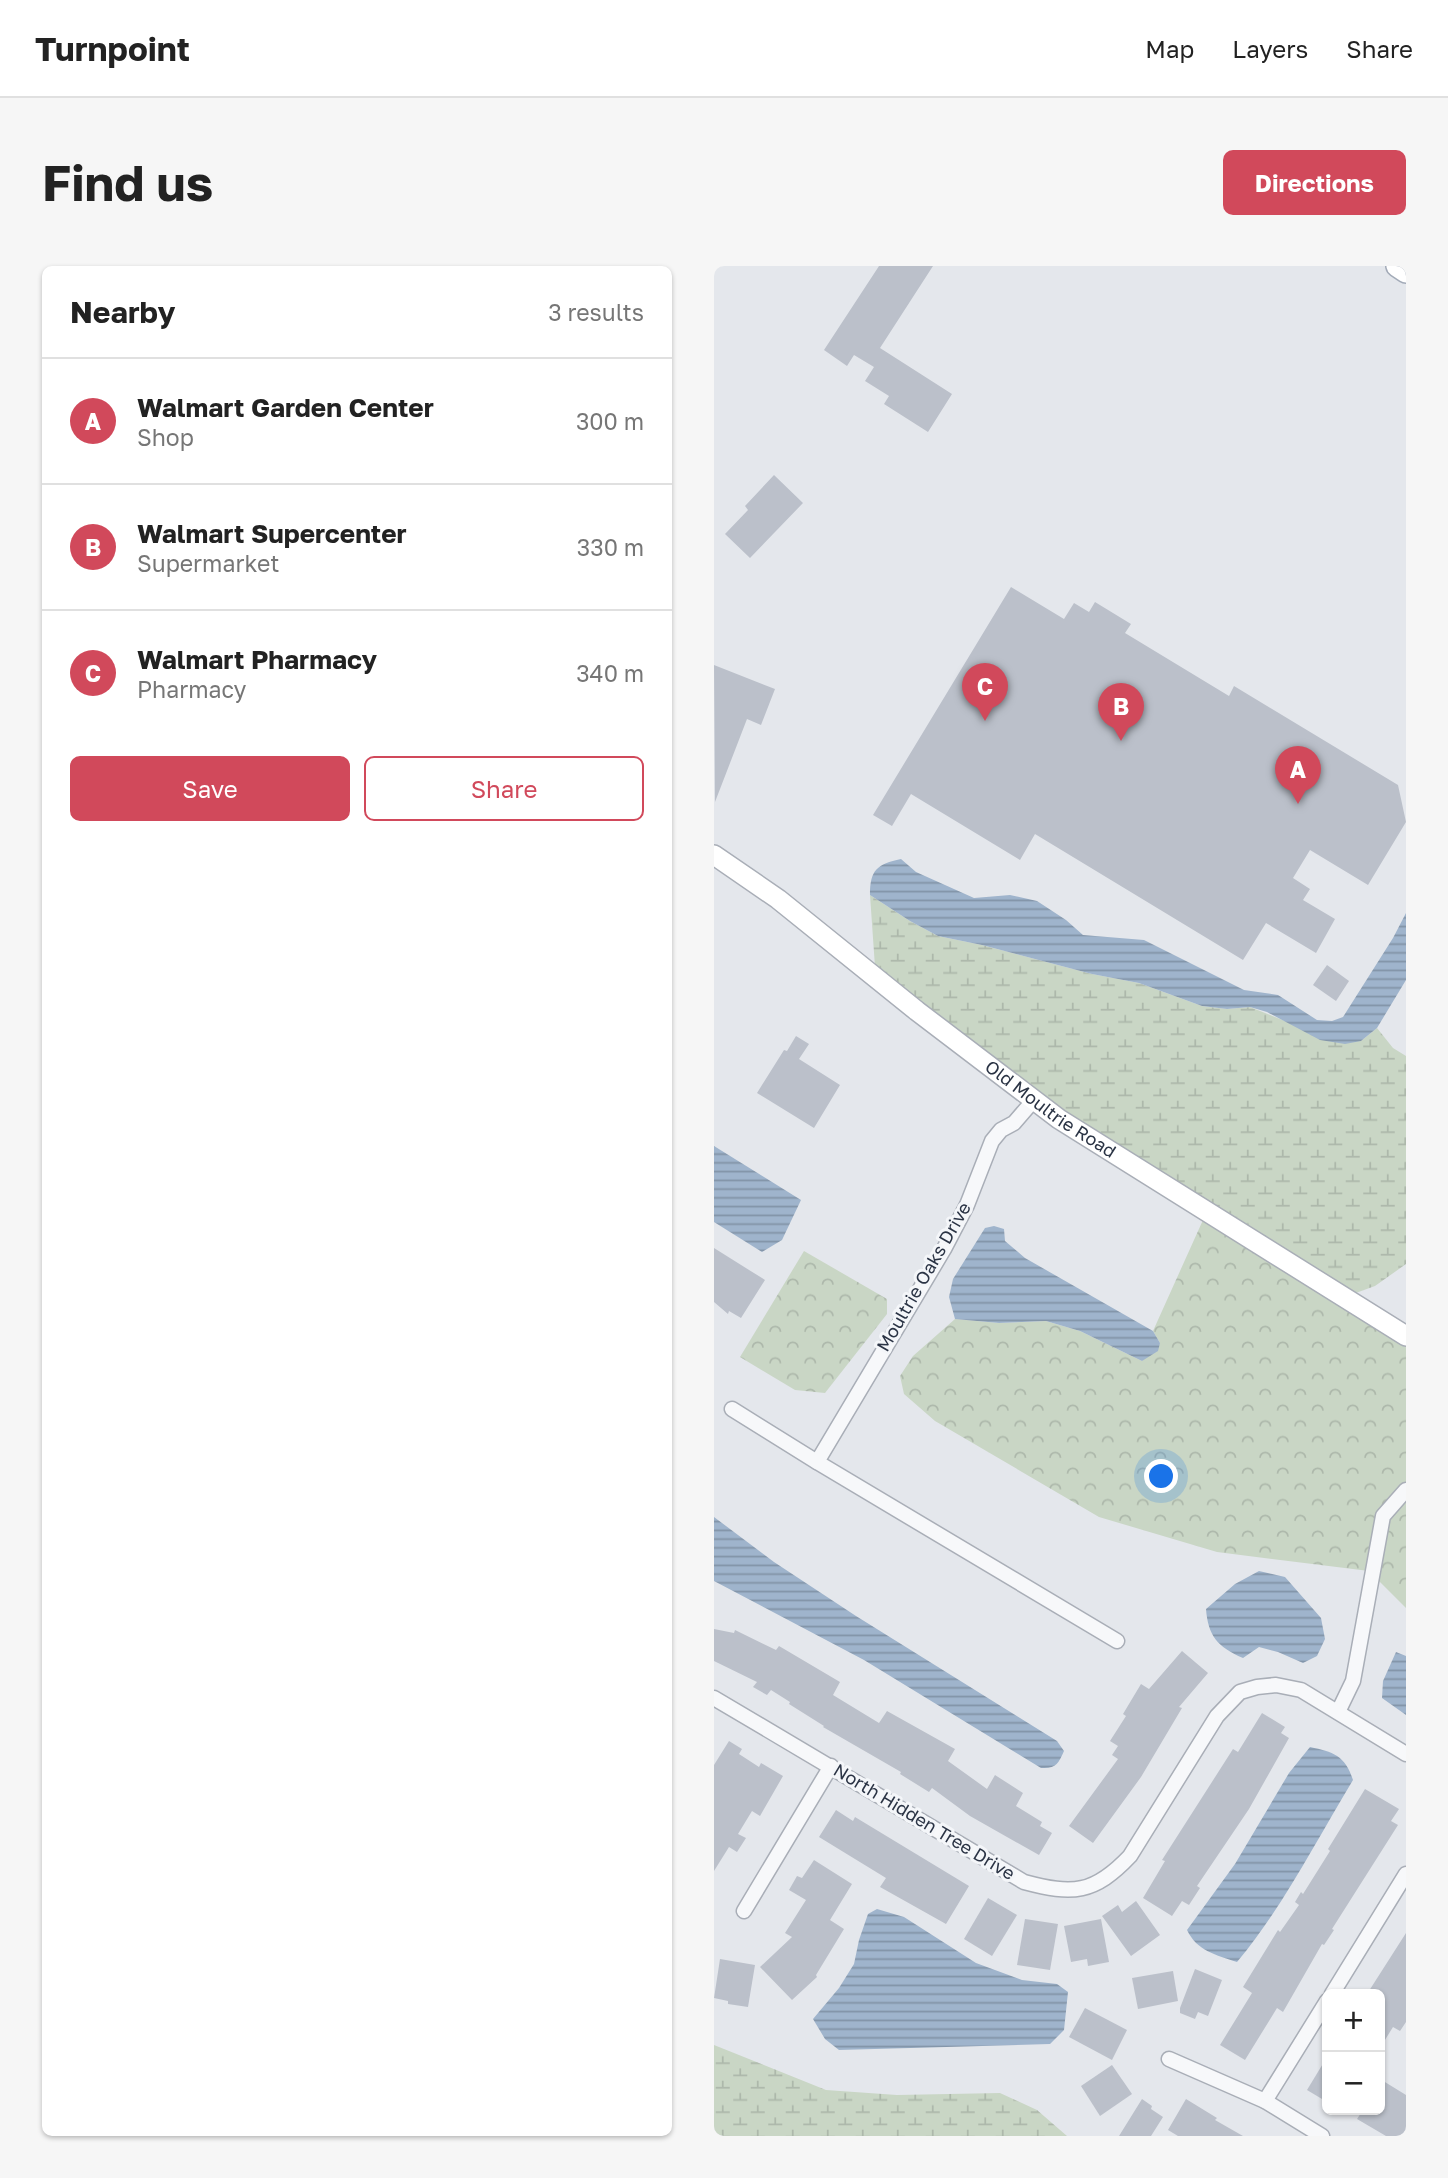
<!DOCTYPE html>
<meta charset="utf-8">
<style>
:root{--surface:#fff;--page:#f6f6f6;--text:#222;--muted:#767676;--line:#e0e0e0;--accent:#d1495b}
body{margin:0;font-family:"Golos Text",sans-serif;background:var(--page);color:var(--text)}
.controls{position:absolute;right:21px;bottom:21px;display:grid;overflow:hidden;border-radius:10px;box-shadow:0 2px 5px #0004}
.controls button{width:63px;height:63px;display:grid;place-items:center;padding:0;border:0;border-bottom:2px solid var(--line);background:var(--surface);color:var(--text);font:35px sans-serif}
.you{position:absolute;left:448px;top:1211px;width:24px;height:24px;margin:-18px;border:5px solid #fff;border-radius:50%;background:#1a73e8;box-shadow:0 0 0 10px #1a73e833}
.badge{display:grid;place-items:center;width:46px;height:46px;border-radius:50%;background:var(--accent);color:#fff;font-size:23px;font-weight:700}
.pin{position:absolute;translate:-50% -58px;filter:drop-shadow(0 2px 4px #0008)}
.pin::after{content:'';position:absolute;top:37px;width:24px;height:21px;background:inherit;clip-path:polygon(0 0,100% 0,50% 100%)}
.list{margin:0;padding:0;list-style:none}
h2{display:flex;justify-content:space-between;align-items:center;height:91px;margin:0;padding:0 28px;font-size:30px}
h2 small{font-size:23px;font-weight:400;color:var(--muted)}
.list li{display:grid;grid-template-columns:46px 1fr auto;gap:21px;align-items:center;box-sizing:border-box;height:126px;padding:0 28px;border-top:2px solid var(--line)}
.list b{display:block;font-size:26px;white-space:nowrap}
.list p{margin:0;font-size:23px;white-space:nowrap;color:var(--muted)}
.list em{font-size:23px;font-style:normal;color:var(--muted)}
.actions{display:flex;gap:14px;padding:21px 28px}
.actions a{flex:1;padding:16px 0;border:2px solid var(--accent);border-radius:10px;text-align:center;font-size:24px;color:var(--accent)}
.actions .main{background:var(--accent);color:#fff}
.map{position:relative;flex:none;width:692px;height:1870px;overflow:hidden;border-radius:10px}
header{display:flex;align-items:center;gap:42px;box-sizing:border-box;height:98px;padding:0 35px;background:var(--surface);border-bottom:2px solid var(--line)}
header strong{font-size:33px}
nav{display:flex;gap:38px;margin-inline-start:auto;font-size:24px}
.intro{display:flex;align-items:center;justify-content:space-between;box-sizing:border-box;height:168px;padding:0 42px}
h1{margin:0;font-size:49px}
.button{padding:18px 32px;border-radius:10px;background:var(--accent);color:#fff;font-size:24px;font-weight:700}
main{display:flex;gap:42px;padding:0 42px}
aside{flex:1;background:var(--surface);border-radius:10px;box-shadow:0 2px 5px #0004}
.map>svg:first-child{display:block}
.forest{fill:url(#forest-crowns)}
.wetland{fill:url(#wetland-marsh)}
.water{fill:url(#water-rules)}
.building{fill:#bbc0ca}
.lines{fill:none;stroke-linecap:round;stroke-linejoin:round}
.street-casing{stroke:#a9aeb7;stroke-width:17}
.secondary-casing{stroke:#a9aeb7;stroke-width:22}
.primary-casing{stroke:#a3abb8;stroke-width:24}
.street{stroke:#f7f8fa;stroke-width:14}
.secondary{stroke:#fff;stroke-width:19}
.primary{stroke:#fff;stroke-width:21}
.labels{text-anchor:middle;stroke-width:6;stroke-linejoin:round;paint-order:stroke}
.street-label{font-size:18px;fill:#2b3445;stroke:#f4f6f9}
</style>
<header>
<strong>Turnpoint</strong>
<nav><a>Map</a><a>Layers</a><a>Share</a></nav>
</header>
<div class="intro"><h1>Find us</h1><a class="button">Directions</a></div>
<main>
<aside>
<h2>Nearby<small>3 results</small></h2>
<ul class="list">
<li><span class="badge">A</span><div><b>Walmart Garden Center</b><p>Shop</p></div><em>300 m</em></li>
<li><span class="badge">B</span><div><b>Walmart Supercenter</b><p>Supermarket</p></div><em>330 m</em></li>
<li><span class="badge">C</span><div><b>Walmart Pharmacy</b><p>Pharmacy</p></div><em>340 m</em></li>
</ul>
<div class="actions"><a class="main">Save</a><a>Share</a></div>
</aside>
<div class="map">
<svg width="692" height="1870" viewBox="0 0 692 1870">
<defs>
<pattern id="forest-crowns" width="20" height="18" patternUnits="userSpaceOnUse" patternTransform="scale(1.75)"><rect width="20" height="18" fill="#c9d6c5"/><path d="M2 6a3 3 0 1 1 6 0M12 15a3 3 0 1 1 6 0" fill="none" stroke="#adb8ab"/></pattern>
<pattern id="wetland-marsh" width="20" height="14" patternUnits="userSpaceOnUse" patternTransform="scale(1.75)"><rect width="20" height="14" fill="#c9d6c5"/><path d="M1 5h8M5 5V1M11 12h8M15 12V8" fill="none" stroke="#adb8ab"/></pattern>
<pattern id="water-rules" width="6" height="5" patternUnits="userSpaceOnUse" patternTransform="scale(1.75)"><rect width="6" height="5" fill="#9fb4cc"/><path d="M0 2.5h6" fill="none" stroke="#8293a7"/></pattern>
</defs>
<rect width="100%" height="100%" fill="#e4e7ec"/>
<g class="forest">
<path d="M489,954L692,1079V1342L655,1305L503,1286L385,1251L221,1155L190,1128L186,1110L199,1090L241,1053L285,1057L332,1055L366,1065L428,1095L446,1077L439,1065Z"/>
<path d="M90,985L173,1033V1048L111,1127L81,1124L26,1091Z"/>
</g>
<g class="wetland">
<path d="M156,629L196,655L224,670L268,679L378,708L425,717L488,740L513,743L536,741L571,755L647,775L663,762L679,782L692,790V998L661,1020L639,1028L349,847L161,701Z"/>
<path d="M0,1779L112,1824L183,1829L286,1827L323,1844L353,1870H0Z"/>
</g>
<g class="water">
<path d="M187,593L202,606L260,632L296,629L323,635L352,654L369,669L430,674L530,724L564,729L603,754L618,755L629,751L679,672L692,647V714L663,762L647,775L631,778L606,774L553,746L536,741L513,743L488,740L425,717L378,708L268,679L224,670L196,655L156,629C156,604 163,598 187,593Z"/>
<path d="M0,880L87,934L68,974L48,986L0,956Z"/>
<path d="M280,960L290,963L291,975L311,992L439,1065L446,1077L444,1085L428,1095L366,1065L332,1055L285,1057L241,1053L235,1031L239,1013L271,962Z"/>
<path d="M0,1251L60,1296L142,1350L343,1475L350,1485C344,1498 342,1503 327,1502L150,1394L0,1315Z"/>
<path d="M545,1305L571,1311L607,1352L611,1373L603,1390L589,1397L564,1386L545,1381L529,1392C503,1381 494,1369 492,1343L521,1318Z"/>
<path d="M682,1386L692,1390V1449L668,1432L669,1415Z"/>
<path d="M596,1481C619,1486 631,1489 639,1514C602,1575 569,1641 523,1696C502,1689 483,1685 473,1664L521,1598L575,1507Z"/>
<path d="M163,1643L190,1651L262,1697L308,1714L343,1718L354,1726L350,1764L336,1778L125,1784L111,1773L99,1753L125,1722L140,1698L145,1674L154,1648Z"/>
</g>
<g class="building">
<path d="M165,0H219L166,82L238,128L214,166L170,138L175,130L151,115L160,101L140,89L133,100L110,84Z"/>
<path d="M60,209L89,237L36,292L11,268L34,244L31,240Z"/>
<path d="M297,321L350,353L360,337L375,346L381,336L417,358L411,367L515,430L520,420L684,519L692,556L654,619L596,584L579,612L596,623L589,634L621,653L602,687L552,657L529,694L321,568L306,594L197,528L178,560L159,549Z"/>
<path d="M0,399L61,423L47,459L33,453L1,536Z"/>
<path d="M613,699L635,715L622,735L599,719Z"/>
<path d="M82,770L95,778L85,793L126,819L100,862L43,827L70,784L73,785Z"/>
<path d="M0,982L51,1014L27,1052L15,1045L14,1048L0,1036Z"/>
<path d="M0,1363L20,1367L21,1364L62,1384L65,1380L126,1416L119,1429L165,1457L173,1445L241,1483L234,1495L273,1523L281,1509L309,1527L302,1540L328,1556L326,1560L338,1567L325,1589L256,1550L218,1522L215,1526L186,1508L187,1506L109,1461L110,1460L75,1438L76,1436L57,1424L53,1429L39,1421L43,1416L0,1395Z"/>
<path d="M468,1385L494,1407L465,1441L468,1442L427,1511L379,1577L355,1560L404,1493L398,1489L404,1480L396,1475L412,1450L409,1448L427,1418L435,1423Z"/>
<path d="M548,1447L571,1461L567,1467L575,1472L535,1543L483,1620L486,1622L475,1639L468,1635L458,1650L429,1632L451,1595L448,1594L496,1519L519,1483L524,1486Z"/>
<path d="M15,1475L28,1483L25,1488L45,1501L47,1497L69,1510L46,1550L38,1545L24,1568L32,1572L23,1586L15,1581L0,1605V1499Z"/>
<path d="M651,1523L685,1543L677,1555L684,1559L618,1663L620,1664L610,1679L608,1678L569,1746L563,1742L531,1794L506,1779L538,1727L529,1721L564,1664L566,1666L585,1639L581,1636L587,1626L589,1628L616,1585L614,1583Z"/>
<path d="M122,1544L139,1555L141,1551L255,1620L232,1658L166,1621L172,1612L105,1571Z"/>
<path d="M100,1594L138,1618L116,1654L130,1663L102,1709L103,1711L78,1734L46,1701L78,1671L71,1667L92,1634L75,1624L83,1610L88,1612Z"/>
<path d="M274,1632L303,1649L278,1690L250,1673Z"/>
<path d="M422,1635L446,1669L417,1690L388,1650L404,1639L408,1646Z"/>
<path d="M311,1653L344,1658L336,1704L303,1699Z"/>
<path d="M387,1653L395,1696L374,1700L373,1693L357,1696L350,1660Z"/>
<path d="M692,1667V1756L686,1765L679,1761L666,1782V1728H653Z"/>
<path d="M6,1693L41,1699L34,1741L14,1738V1735L0,1732Z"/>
<path d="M481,1703L508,1714L494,1750L484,1746L481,1753L466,1747V1742Z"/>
<path d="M459,1705L464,1735L424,1743L418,1712Z"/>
<path d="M371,1742L413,1764L398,1794L355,1771Z"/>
<path d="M613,1791V1836L593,1824Z"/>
<path d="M398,1799L418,1828L386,1850L367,1820Z"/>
<path d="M666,1813L692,1829V1870H672L643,1853L649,1844H666Z"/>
<path d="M428,1833L438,1840L437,1843L449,1851L437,1870H405Z"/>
<path d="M472,1833L503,1852L501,1854L529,1870H464L454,1864Z"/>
</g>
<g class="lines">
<g class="street-casing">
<g id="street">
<path d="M319,835L300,857L287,864L278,875L253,939L230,983L103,1196L403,1375"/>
<path d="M18,1143L103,1196"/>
<path d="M0,1432L310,1616C359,1629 380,1628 416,1590L503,1450L526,1426L543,1421L562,1419L587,1424L692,1488"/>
<path d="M624,1446L639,1415L669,1250L692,1224"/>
<path d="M30,1645L117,1500"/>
<path d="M618,1728L692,1608"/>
<path d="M455,1793L551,1835L608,1870"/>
<path d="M551,1835L613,1735"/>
</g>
</g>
<g class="secondary-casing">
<g id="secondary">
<path id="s1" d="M0,589L64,633L203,745L345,853L692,1070"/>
</g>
</g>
<g class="primary-casing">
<path id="primary" d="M683,0L692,6"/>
</g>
<use href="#street" class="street"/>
<use href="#secondary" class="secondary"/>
<use href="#primary" class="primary"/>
</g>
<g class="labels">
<g class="street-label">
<text dy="6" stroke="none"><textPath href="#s1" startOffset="422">Old Moultrie Road</textPath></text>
<text transform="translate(210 1011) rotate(-60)" y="6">Moultrie Oaks Drive</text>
<text transform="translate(210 1556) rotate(31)" y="6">North Hidden Tree Drive</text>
</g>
</g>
</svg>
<div class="controls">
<button>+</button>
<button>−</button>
</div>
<div class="you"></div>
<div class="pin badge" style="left:584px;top:538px">A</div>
<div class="pin badge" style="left:407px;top:475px">B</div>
<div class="pin badge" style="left:271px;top:455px">C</div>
</div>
</main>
